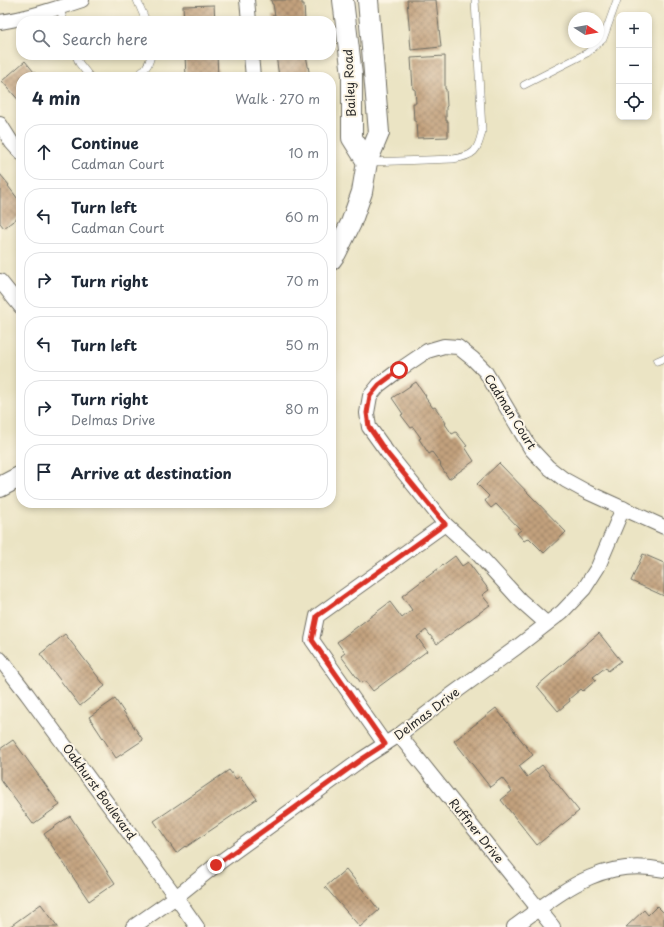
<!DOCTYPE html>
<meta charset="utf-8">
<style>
:root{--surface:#fff;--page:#f2f2f3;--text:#1f2937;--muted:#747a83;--line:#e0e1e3}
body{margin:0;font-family:"Playpen Sans",sans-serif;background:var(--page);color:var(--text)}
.controls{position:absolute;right:12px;top:12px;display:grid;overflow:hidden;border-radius:8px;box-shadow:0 2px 6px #0003}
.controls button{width:36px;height:36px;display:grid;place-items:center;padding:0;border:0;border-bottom:1px solid var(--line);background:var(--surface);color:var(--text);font:20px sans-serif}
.compass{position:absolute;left:568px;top:12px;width:36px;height:36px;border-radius:50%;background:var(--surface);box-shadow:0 2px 6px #0003;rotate:101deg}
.stop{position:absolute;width:12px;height:12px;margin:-9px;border:3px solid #d93025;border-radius:50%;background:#fff}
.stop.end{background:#d93025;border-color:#fff;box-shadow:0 1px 4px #0008}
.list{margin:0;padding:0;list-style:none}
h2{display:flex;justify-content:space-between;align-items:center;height:52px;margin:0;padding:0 16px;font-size:17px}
h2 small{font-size:13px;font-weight:400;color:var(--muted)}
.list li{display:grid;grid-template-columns:26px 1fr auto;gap:12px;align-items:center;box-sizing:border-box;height:56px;margin:0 8px 8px;padding:0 8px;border:1px solid var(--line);border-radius:16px}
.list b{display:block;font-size:15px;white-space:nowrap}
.list p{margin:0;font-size:13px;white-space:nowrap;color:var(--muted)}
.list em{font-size:13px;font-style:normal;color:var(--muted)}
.icon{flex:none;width:22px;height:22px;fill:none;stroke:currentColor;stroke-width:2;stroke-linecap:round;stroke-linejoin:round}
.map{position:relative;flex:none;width:664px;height:927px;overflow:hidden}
.search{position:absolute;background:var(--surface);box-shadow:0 2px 6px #0003;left:16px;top:16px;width:320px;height:44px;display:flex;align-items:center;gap:10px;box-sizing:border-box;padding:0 14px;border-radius:16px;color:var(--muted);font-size:15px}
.panel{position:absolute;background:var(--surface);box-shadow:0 2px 6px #0003;left:16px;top:72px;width:320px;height:436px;border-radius:16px}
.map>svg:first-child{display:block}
.building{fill:url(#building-cross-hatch)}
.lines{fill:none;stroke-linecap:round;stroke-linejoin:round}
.lane-casing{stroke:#6e6c61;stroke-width:8}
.street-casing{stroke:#6e6c61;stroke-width:16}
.secondary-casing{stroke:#6e6c61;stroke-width:22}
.lane{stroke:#fff;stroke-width:7}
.street{stroke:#fff;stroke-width:14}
.secondary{stroke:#fff;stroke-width:20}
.route{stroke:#d93025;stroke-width:5}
.labels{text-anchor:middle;stroke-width:4;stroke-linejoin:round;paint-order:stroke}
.street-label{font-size:12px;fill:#2b2b2b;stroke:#fcf5e5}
</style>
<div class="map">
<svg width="664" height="927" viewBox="0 0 664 927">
<defs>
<pattern id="building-cross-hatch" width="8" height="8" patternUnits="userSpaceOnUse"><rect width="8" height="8" fill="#c2a17d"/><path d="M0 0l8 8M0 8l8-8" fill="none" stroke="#9e8367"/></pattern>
</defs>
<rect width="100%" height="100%" fill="#fcf5e5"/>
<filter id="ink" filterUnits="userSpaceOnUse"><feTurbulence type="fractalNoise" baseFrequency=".025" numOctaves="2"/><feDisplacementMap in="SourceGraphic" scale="8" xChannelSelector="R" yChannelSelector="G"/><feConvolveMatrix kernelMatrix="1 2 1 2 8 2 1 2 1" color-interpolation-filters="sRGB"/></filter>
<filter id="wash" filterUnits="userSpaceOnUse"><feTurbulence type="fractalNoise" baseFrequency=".012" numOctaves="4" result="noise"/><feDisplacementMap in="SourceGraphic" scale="16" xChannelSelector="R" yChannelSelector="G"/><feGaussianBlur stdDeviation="0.9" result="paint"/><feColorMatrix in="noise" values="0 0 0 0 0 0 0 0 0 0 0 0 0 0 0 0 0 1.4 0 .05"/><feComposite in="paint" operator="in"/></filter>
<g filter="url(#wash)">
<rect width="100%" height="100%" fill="#ebe4c4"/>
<g id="blocks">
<g class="building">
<path d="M271,0H302V4H304L305,21H273L272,16H275L273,4H272Z"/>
<path d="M407,0H436L441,47L411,50Z"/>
<path d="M214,5L215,21H184L183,6Z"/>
<path d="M185,55H217L218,77H186Z"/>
<path d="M276,55H306L310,77H279Z"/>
<path d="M445,56V89H446L447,106L446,107V121H448V137L417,138L416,121H414L413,103H416L415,89H413L411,58Z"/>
<path d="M25,61L38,77H21V103L2,81Z"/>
<path d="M0,174L9,185L8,186L18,199L19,198L21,200V215L4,228L0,223Z"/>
<path d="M416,382L426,396L425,397L433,408L435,407L446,423L445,424L452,434L456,432L467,446L465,447L474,461L449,479L440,465L441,464L432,452L429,454L419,439L421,438L413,427L411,428L401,415L403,414L392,398Z"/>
<path d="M499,463L566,532L544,553L529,538L524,541L517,533L521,530L496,504L491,508L485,501L489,496L477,484Z"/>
<path d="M643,554L664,563V596L631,581Z"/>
<path d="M455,556L462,566L468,562L489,590L482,595L490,605L437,644L426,630L417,637L427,651L373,691L365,681L361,683L341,656L345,653L337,642L390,602L402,618L412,610L402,596Z"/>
<path d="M599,633L621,661L608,671L606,667L593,677L596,680L583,691L581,689L569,699L570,701L558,711L537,686Z"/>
<path d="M65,634L105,686L80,706L40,654Z"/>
<path d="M115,699L143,740L116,758L89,717Z"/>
<path d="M496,708L533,755L519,766L527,777L542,765L579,811L537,845L501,800L512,791L502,778L490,787L454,741Z"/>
<path d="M13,740L60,805L33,824L0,779V749Z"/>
<path d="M229,770L236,779L240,776L257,799L186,847L185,846L176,853L154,821Z"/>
<path d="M70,816L115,883L89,901L44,834Z"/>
<path d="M346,869L379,910L360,927L325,887Z"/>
<path d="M41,904L58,927H9Z"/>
<path d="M657,906L664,913V927H626L644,910L648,915Z"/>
</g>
</g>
</g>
<g filter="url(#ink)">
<use href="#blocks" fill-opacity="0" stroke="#6e6c61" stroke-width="1"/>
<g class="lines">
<g class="lane-casing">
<g id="lane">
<path d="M137,0L146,21"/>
<path d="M59,7L64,21"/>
<path d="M76,55L79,63L90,77"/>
<path d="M135,77C144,71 149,66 151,55"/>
<path d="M524,85L587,53L603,39L617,0"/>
<path d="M370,162L453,159C474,156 478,151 482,131L475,0"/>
<path d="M657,361L664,358"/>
</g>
</g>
<g class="street-casing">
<g id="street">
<path d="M247,0L249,21"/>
<path d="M0,22C28,18 55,9 82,0"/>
<path d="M251,55L253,77"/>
<path d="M0,124L12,143L21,153"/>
<path d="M0,281L21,307"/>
<path d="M546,623L520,600L479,555L445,524L387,452L369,427L367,413L370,396L379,385L399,370L427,351L444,346L458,347L473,359L485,371L531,449L548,467L565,480L587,492L664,527"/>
<path d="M0,659L27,694L176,897L197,927"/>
<path d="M399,735L553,927"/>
<path d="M385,744L312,640L317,616L445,524"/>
<path d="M133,927L176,897L216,865L362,759L399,735L443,701L517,647L562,612L584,589L598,567L623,508"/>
<path d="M514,927C562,892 600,857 664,870"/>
</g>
</g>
<g class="secondary-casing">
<g id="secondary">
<path d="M343,0L352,75V138L367,162"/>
<path d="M331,260L336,253L351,223L362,192L367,162L379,133L368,0"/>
<path d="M0,487L21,476"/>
</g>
</g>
<use href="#lane" class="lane"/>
<use href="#street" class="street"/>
<use href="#secondary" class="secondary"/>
</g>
</g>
<g class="lines" filter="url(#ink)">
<path class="route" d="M216,865L362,759L385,744L312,640L317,616L445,524L386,452L369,427L367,413L370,396L379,385L399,370"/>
</g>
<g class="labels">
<g class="street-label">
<text transform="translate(350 83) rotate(-93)" y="4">Bailey Road</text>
<text transform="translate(510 412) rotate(58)" y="4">Cadman Court</text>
<text transform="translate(427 714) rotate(-37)" y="4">Delmas Drive</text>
<text transform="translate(99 792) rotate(54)" y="4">Oakhurst Boulevard</text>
<text transform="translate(476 831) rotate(51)" y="4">Ruffner Drive</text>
</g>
</g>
</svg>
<div class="controls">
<button>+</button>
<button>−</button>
<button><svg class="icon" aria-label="locate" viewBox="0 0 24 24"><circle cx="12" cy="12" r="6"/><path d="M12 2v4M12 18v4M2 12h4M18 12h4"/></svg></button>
</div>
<svg class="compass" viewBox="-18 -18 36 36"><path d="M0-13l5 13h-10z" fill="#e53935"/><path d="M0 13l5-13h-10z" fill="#747a83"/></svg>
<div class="stop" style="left:399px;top:370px"></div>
<div class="stop end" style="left:216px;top:865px"></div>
<div class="search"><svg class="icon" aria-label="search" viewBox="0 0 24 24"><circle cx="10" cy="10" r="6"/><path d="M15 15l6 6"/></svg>Search here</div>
<section class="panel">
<h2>4 min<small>Walk · 270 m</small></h2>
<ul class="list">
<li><svg class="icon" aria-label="ahead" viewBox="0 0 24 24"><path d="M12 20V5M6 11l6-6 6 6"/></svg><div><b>Continue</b><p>Cadman Court</p></div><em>10 m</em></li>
<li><svg class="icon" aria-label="left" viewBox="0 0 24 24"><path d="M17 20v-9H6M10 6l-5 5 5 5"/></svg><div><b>Turn left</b><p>Cadman Court</p></div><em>60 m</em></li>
<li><svg class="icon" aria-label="right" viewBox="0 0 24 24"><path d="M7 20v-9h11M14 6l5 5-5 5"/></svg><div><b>Turn right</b></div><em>70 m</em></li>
<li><svg class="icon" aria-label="left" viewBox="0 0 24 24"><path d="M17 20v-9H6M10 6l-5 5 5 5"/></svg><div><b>Turn left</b></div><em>50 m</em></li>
<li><svg class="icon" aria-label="right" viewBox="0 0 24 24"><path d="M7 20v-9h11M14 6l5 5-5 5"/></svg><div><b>Turn right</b><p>Delmas Drive</p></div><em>80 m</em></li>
<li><svg class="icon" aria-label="arrive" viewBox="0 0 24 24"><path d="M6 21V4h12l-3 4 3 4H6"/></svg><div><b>Arrive at destination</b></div></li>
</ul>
</section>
</div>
